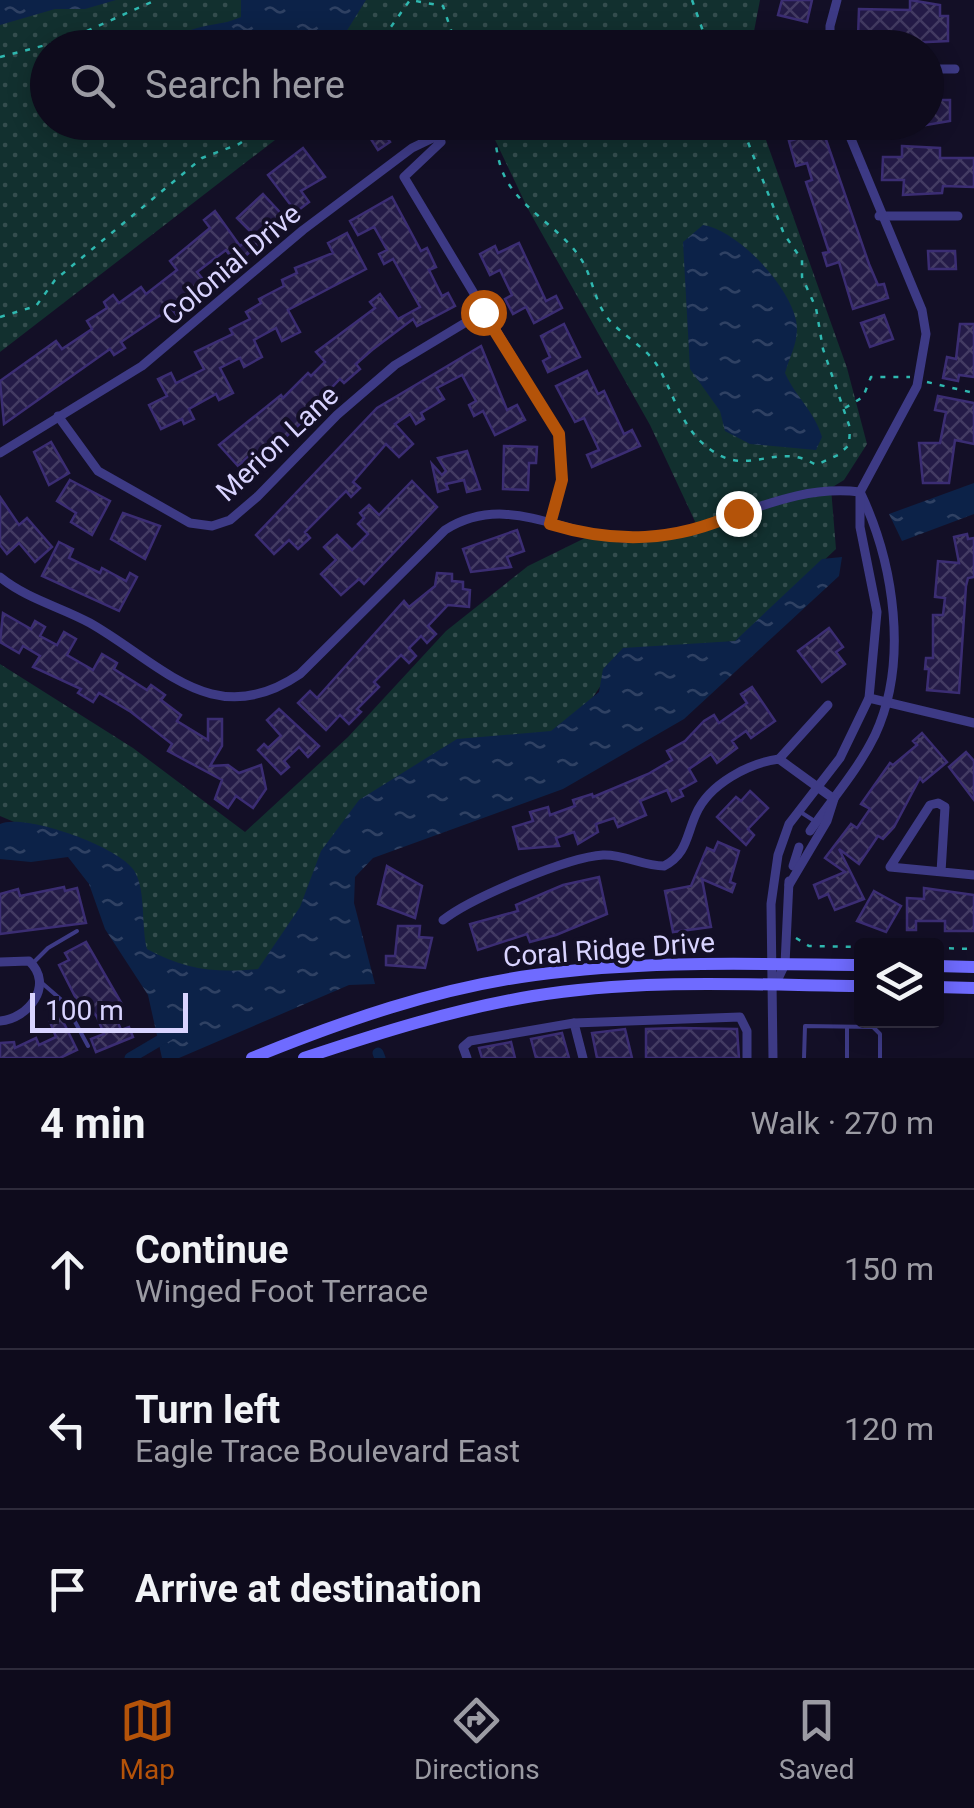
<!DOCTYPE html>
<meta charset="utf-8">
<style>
:root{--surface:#0e0b1c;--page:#171425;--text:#f1f3f6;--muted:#9b9ba3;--line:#2e2b3b;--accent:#b45309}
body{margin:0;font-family:Roboto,sans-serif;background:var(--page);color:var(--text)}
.controls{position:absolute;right:30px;bottom:30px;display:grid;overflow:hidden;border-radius:10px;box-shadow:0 5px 25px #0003}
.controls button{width:90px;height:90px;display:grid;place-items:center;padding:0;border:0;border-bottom:2px solid var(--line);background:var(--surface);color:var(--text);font:50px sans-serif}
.scale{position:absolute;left:30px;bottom:25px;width:158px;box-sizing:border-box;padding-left:10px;border:5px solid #d9d4ff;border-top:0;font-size:28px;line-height:35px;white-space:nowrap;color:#d9d4ff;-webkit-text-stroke:8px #130f26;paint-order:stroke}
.stop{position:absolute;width:30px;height:30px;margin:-22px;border:8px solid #b45309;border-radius:50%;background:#fff}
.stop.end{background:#b45309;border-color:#fff;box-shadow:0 2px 10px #0008}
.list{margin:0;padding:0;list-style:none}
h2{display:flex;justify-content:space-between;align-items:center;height:130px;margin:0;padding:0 40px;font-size:42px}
h2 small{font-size:32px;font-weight:400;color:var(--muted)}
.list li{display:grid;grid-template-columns:65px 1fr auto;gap:30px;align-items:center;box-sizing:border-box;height:160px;padding:0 40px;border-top:2px solid var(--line)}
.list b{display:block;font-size:38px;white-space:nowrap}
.list p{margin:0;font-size:32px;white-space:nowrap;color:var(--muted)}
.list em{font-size:32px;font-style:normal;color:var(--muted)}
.icon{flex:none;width:55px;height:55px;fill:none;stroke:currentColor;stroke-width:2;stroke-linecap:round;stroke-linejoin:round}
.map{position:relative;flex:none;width:974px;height:1058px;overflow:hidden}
.search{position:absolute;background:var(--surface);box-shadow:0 5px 25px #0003;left:30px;right:30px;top:30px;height:110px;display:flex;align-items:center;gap:25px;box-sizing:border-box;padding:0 35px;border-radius:55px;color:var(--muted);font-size:38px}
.sheet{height:610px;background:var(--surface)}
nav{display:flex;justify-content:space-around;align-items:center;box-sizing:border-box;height:140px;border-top:2px solid var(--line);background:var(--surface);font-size:28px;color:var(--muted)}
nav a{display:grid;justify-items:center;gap:5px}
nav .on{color:var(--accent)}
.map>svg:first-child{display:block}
.grass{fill:url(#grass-dots)}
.water{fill:url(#water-ripples)}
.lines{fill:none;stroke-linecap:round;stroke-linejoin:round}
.canal{stroke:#0c2248;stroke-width:11}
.building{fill:url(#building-cross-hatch);stroke:#3b2d73;stroke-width:2.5}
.path{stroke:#2fb8b0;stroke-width:2.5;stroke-dasharray:5 8;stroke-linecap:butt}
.service{stroke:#3d3a85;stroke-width:4}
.minor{stroke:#3d3a85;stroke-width:9}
.secondary{stroke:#6f6bff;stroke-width:12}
.route{stroke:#b45309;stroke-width:12}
.labels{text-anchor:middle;stroke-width:8;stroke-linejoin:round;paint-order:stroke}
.street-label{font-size:28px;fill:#d9d4ff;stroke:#130f26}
</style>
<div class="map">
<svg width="974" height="1058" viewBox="0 0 974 1058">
<defs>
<pattern id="grass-dots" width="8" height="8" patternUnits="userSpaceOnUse" patternTransform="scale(2.5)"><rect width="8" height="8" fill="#12302f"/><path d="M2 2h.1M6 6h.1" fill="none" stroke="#344d4e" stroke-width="1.8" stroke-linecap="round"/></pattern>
<pattern id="water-ripples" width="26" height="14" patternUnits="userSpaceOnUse" patternTransform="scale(2.5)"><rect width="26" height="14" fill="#0c2248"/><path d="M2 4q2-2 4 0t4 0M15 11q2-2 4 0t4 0" fill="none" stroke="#2f4163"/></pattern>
<pattern id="building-cross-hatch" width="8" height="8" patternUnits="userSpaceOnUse" patternTransform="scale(2.5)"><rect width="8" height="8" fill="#241b47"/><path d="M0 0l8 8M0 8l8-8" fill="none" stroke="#433b63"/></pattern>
</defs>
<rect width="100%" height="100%" fill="#130f26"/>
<g class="grass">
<path d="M0,0H760L751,47H452L443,30L402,37L390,48H48V122L297,123L0,352Z"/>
<path d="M487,123H760L847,368L867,444L844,480L831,488L836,549L738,641L625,650L555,753L323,864L278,1001L161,976L71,846L0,816V664L133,748L245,832L348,737L446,631L528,566L585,538L624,543L699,530L650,425L528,209Z"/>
</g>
<g class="water">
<path d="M0,0H116L85,9H55L0,25Z"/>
<path d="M241,0H366L346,32L324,47H180L186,32C205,23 222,26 241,17Z"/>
<path d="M703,225C737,230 788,284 796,320C800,340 790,355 785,373C795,396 815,412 822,437L816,450L750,444L725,431L720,411L690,369L683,242Z"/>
<path d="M974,483V514L902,541L889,514Z"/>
<path d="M842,557L839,576L684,719L563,789L373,858L355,877L354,903L375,984L349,985L179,1058H162L148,995L105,929L89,884L68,857L31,862L0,859V824C25,813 121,847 135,872C146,892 141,926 147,949C185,970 216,973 258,969L300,907L321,851L359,800L457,739L551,731L599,692L603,669L623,648L735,641L822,559Z"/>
</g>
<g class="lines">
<g class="canal">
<path d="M378,1053L380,1058"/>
<path d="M130,1058L169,1035"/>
</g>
</g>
<g class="building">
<path d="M782,0H812L807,22L778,15Z"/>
<path d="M910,0L940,5V16H948V41L886,44V41L858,37L859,9L910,10Z"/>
<path d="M926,100H950V121L926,125Z"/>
<path d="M360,122H391L381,129L390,142L378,150Z"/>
<path d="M823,131L869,264L878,285L884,284L888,298L853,309L839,262L827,266L823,253L829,252L806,182L812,180L807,163L796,166L789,141Z"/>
<path d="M902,146L940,148V158H974V187L943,186L942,193L903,195L904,180H882L883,157H902Z"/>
<path d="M303,148L325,177L301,191L309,202L296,212L268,175Z"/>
<path d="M263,194L287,220L236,264L226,250L197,272L206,283L188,297L195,306L179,318L171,308L121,342L125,348L114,355L110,349L4,424L0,381L56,341L62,349L92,329L87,321L107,308L104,302L113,295L119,303L141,287L146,294L177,270L170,261L210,228L204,220L215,211L240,246L253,234L237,218Z"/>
<path d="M392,197L421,251L427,248L436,267L429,270L442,296L448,293L455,306L417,326L413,319L372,350L356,364L360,369L344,383L340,379L316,404L313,402L299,416L303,421L277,445L258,461L251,454L238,466L219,445L281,395L283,398L308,373L311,376L325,362L316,352L375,308L370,302L380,294L398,319L420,307L393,259L384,264L379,254L387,250L374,227L358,235L350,221Z"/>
<path d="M347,233L366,269L288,310L300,332L282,341L276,328L254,340L262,357L244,367L240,358L220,368L233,393L219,400L216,394L189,409L194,419L184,424L182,419L161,429L149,405L167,396L158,379L171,373L176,383L204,369L195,352L233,334L230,329L250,319L246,312L261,303L259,299L284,286L282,280L297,273L295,268L333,253L328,243Z"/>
<path d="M519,243L546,301L556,296L562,308L534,323L526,307L513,314L505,299L512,295L500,270L490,275L480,254L495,246L498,253Z"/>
<path d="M928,251H955L956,269H929Z"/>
<path d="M884,315L893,339L870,347L861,323Z"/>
<path d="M564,324L580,357L548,372L543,361L550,357L541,336Z"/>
<path d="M960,324H974V377L959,375L958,381L943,378L947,357L956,359Z"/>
<path d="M481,346L507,410L517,405L525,420L495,435L483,411L474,416L469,405L476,401L462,375L437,388L444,399L421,413L424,419L416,424L410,414L395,424L413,444L399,457L386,444L353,482L360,488L351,497L346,491L305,532L310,538L298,549L289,540L274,554L256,535L377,408Z"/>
<path d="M587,371L598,394L604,391L624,434L632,430L640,446L592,467L587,455L599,450L584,418L575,422L556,386Z"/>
<path d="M938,396L974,403V444L955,440L949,483H923L919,443H940L946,412L935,410Z"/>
<path d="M51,442L69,473L49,485L34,452Z"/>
<path d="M504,446L537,447L536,463H529L528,490L503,489Z"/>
<path d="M467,451L480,489L467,492L464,480L446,484L448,489L438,492L432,464L442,475L446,471L438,458Z"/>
<path d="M70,480L110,501L92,535L71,522L76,513L57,501Z"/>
<path d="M412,481L437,507L364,584L359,579L341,595L321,574L336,560L324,547L337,535L352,550L368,534L358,524L364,518L360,513L369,505L379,515Z"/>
<path d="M0,497L19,525L27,518L52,547L35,562L19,543L7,554L0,545Z"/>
<path d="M123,513L160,526L145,559L111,539Z"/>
<path d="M517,530L524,551L507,557L511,567L471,572L463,549Z"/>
<path d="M967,534L968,539L974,538V577L968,578L966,586L959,693L927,690L929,669H925L926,658H933V615H943L945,598L935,597L938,561L959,563L954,537Z"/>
<path d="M59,542L73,549L69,558L100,573L102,568L126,581L130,573L137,577L119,611L42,576Z"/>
<path d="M437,573L452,574V581L463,582V589L470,590L469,607L448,605L428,626L436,634L427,643L421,636L409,648L416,656L409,663L401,655L374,682L379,687L357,709L361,712L349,724L340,715L326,730L298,703L310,691L317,698L404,601L409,607L435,586Z"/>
<path d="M3,613L31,629L35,621L45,627L40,636L57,645L64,632L76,639L67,655L93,670L102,654L117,663L114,669L147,690L151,685L165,695L161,700L181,715L177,721L208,740V719H222V746L210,766L228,765L239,773L261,765L266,789L253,808L236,796L228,808L215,799L222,780L168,751L172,744L131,712L99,693L93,702L78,693L81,689L33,667L40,656L23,646L19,653L0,642Z"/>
<path d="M829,628L843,647L836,652L845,664L822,682L798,651Z"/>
<path d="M752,687L775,721L751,738L746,731L732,741L737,748L717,763L711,754L689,769L696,781L680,790L683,796L672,801L667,790L640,801L646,815L618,827L614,818L596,824L598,832L578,844L574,832L556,838L559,846L519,849L513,827L533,821L530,812L548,807L550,815L575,806L573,800L592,794L593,797L648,774L672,760L667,751L685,741L704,721L714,715L719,723L747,703L741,694Z"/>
<path d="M279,709L319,746L308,757L299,747L284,761L289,767L281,774L258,750L264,744L268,748L281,736L267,720Z"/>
<path d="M922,733L947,762L923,782L920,778L894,827L883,839L878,836L859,864L839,849L864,899L835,910L828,894L819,898L814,885L845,872L825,858L851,824L857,828L870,809L861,804L890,763L893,765L917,745L913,741Z"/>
<path d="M966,752L974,761V800L949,767Z"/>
<path d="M750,791L768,808L748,829L754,835L746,845L717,817L736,797L741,801Z"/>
<path d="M718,842L739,851L730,882L735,884L732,892L702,879L711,927L673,932L665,891L691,886L707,848L714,851Z"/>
<path d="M387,866L422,886L415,918L378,904Z"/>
<path d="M599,877L607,914L556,935L530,942L527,934L478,950L470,924L518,911L516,905L563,885Z"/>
<path d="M64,887L65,891L77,888L86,923L0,934V894L18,889L20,896Z"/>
<path d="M924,888L974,895V931H945V921H916V930H907V898L924,899Z"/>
<path d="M874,891L901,906L886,932L857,921Z"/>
<path d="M398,926H420L419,937L432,938L425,968L386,965V956H395Z"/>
<path d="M86,942L123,1006L113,1010L121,1030L129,1027L133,1037L96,1052L91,1039L104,1034L97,1017L92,1010L84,1014L59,965L69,960L65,953Z"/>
<path d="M61,1017L77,1050L60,1058H0V1043L14,1042L15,1048L36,1038L39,1045L56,1037L50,1022Z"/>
<path d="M680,1028L737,1029L739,1058H646V1029Z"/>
<path d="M625,1029L632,1058H597L592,1033Z"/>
<path d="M562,1033L569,1058H536L531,1039Z"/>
<path d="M511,1042L515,1058H482L479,1048Z"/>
</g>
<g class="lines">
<g class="path">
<path d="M692,0L709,48"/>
<path d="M376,48L410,0L443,6L457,48"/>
<path d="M0,57L69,39L156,0"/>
<path d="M491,122C497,143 496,162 507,181C526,214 568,232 585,266C594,285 596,306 611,322C627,339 648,348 660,370C676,400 683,432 714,452C750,476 779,441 816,465L838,455L849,445L850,428L823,349L816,308L802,277V260L784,234L740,122"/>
<path d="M0,317L36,306L55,280L202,158L239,144L270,122"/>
<path d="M927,382L974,393"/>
<path d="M845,408L863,397L871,377H910"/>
<path d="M796,938L809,946L862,947"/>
<path d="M936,948L974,949"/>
</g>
<g class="service">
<path d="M799,811L816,822"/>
<path d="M32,964L48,948L77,931"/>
<path d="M42,983L65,1003L88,1046"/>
<path d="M804,1058L805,1026L873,1027L880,1034V1058"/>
<path d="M847,1058V1028"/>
</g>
<g class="minor">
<path d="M830,48V26L837,0"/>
<path d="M926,69H955"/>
<path d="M879,216H958"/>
<path d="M58,416L98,471L190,523L212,526L230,520L257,497L337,415L395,365L483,312"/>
<path d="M0,453L142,366L303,230L412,148L437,136L441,142L404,177L559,435L561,480L551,524"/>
<path d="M0,577C27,599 61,607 90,623C162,664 214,733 300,674L445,530C508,490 563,538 630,538C715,538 776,482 860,492"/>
<path d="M869,698L974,723"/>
<path d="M779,759L828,705"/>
<path d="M810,831C832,799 858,770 875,735C909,662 894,564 861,494"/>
<path d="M793,866L799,847"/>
<path d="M941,872L945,807L938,803L930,805L890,867L974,875"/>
<path d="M443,920C471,898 568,857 603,855C624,854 643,866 664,866C687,854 686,836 696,814C709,784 749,763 779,759L834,799L827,821L789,885"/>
<path d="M0,962L29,961C55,985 28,1019 0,1021"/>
<path d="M776,983L785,964L789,881"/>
<path d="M574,1023L583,1058"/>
<path d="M467,1058L463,1047L470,1041L574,1023L740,1017L747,1031V1058"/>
<path d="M773,1058L771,904L778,855L789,824L840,758L869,698L877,612L860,527V492L917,386L926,334L922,310L844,122"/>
</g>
<g class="secondary">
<path d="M936,966L974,967"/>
<path d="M936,987L974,988"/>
<path d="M252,1058C343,1021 437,988 535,975C643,960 753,964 862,965"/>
<path d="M304,1058C379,1033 455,1009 533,996C640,978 753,985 862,986"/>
</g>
</g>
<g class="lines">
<path class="route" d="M483,312L559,434L562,480L550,524C616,544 675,542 738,513"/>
</g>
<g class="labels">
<g class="street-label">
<text transform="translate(231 264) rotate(-40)" y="10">Colonial Drive</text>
<text transform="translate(277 443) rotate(-43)" y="10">Merion Lane</text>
<text transform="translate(609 949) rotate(-4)" y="10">Coral Ridge Drive</text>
</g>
</g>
</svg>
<div class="controls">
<button><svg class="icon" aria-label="layers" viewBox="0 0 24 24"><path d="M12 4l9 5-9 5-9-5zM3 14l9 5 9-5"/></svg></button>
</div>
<div class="scale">100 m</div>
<div class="stop" style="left:483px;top:312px"></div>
<div class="stop end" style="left:738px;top:513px"></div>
<div class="search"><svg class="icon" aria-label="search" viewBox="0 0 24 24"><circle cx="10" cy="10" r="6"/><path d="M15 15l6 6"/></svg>Search here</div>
</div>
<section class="sheet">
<h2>4 min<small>Walk · 270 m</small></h2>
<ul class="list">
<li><svg class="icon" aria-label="ahead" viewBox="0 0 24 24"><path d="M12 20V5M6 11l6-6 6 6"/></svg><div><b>Continue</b><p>Winged Foot Terrace</p></div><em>150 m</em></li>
<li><svg class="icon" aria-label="left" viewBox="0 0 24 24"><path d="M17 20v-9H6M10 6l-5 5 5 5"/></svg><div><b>Turn left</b><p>Eagle Trace Boulevard East</p></div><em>120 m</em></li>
<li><svg class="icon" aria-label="arrive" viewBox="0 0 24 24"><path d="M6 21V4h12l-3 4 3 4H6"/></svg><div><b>Arrive at destination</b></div></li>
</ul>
</section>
<nav>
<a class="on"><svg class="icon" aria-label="map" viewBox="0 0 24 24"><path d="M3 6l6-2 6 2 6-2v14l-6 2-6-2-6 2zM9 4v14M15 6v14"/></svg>Map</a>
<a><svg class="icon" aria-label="directions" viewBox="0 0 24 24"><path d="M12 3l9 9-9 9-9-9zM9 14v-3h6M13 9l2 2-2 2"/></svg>Directions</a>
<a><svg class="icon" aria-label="saved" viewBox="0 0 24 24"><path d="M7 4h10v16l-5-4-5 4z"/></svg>Saved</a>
</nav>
